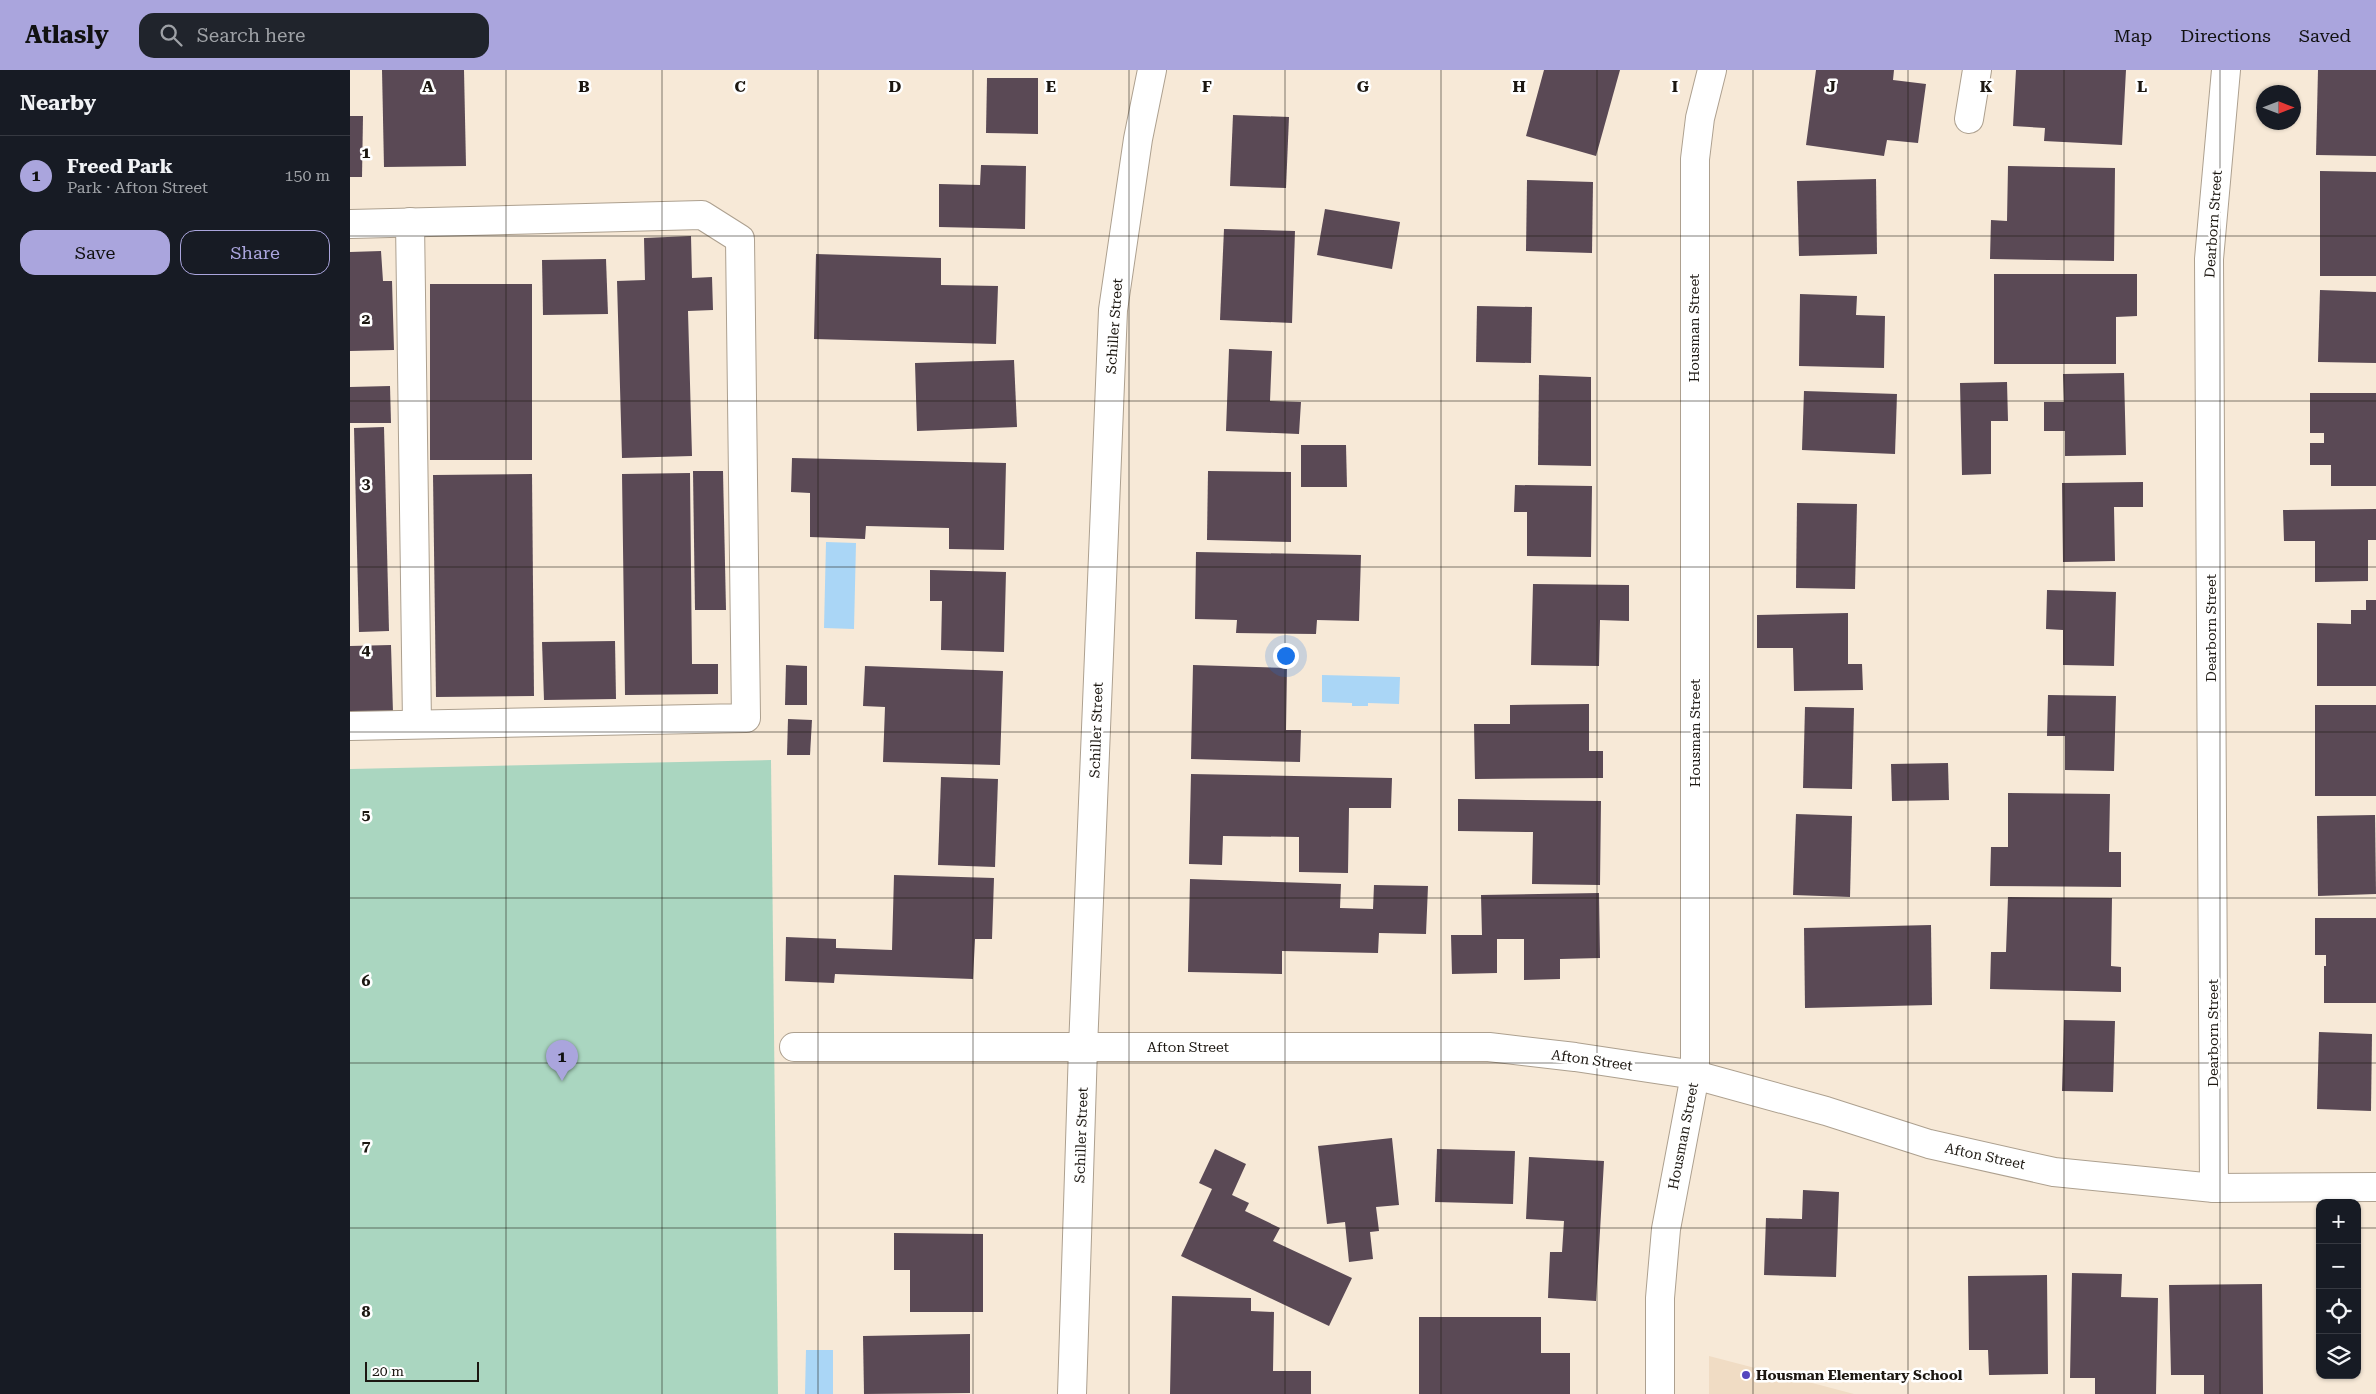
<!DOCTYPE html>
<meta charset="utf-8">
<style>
:root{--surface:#171b24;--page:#20242c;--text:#f1f3f6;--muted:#9ea1a6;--line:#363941;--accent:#aaa5dd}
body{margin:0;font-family:"Roboto Serif",serif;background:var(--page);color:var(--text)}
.controls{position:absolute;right:15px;bottom:15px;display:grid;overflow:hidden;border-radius:10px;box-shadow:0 1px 4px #0004}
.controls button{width:45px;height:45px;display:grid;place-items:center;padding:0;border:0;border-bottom:1px solid var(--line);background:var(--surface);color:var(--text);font:25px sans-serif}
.compass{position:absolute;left:1906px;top:15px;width:45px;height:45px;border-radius:50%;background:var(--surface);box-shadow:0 1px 4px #0004;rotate:90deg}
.scale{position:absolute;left:15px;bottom:12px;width:114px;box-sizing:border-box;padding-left:5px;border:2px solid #1c1711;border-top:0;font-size:14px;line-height:18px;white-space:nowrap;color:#1c1711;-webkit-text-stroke:4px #fff;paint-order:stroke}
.you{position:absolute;left:935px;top:585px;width:18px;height:18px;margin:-12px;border:4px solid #fff;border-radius:50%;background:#1a73e8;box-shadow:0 0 0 8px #1a73e833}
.badge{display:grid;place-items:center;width:32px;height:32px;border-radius:50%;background:var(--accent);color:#111;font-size:16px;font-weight:700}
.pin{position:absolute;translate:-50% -41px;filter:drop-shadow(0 1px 2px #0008)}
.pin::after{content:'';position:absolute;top:26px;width:18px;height:15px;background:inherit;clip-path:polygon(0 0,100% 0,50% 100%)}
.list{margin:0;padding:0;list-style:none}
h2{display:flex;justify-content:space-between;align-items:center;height:65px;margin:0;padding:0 20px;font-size:21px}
h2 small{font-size:16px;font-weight:400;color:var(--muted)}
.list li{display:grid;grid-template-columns:32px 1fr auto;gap:15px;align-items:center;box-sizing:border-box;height:80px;padding:0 20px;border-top:1px solid var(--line)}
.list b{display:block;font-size:19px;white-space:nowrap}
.list p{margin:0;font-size:16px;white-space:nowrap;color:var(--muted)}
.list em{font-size:16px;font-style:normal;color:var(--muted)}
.actions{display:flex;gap:10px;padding:15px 20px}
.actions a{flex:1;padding:11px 0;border:1px solid var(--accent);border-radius:15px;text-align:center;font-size:18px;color:var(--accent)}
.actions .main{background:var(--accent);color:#111}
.icon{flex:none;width:28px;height:28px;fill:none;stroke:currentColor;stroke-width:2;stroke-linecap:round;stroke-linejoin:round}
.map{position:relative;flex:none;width:2026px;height:1324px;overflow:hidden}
header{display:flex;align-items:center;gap:30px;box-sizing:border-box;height:70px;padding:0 25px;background:var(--accent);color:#111}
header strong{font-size:24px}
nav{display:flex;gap:28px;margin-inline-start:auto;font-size:18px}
.search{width:350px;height:45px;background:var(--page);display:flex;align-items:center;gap:12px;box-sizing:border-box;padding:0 18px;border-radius:15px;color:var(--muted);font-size:19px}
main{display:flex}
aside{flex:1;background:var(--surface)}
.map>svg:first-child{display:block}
.built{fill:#f0dcc4}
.green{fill:#aad6c0}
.water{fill:#aad6f6}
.building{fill:#5a4955}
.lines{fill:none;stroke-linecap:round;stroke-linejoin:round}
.minor-casing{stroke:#ada08f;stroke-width:30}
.minor{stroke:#fff;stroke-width:28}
.grid{fill:none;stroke:#1c1711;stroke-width:1;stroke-opacity:0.55}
.poi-dot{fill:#5446be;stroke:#fff;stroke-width:2}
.labels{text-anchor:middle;stroke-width:5;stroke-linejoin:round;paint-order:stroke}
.street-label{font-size:14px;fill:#1c1711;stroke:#fff}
.poi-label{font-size:14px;font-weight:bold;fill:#1c1711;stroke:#fff;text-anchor:start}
.grid-label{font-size:16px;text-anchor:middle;font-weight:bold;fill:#1c1711;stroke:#fff;stroke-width:5;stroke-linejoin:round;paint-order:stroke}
</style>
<header>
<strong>Atlasly</strong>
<div class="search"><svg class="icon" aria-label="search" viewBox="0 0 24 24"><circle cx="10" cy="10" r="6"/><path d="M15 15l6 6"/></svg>Search here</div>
<nav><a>Map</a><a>Directions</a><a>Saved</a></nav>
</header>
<main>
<aside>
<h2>Nearby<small></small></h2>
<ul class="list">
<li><span class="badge">1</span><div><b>Freed Park</b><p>Park · Afton Street</p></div><em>150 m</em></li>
</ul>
<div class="actions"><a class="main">Save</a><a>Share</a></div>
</aside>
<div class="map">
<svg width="2026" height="1324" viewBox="0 0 2026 1324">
<rect width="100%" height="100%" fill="#f7e9d7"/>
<path class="built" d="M1359,1286L1504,1324H1359Z"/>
<path class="green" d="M421,690L428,1324H0V699Z"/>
<g class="water">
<path d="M476,472L506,473L504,559L474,558Z"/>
<path d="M972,605L1050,607L1049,634L1018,633V636H1002V633L972,632Z"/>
<path d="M456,1280H483V1324H455Z"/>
</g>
<g class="building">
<path d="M32,0H114L116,96L34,97Z"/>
<path d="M1194,0H1270L1246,86L1176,66Z"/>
<path d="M1466,0H1544L1543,10L1576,14L1568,73L1537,70L1534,86L1456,75Z"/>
<path d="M1666,0H1776L1772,75L1694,71L1695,58L1663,56Z"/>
<path d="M1968,0H2026V86L1966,85Z"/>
<path d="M637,8H688V64L636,63Z"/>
<path d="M883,45L939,47L936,118L880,116Z"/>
<path d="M0,46H13L12,107H0Z"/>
<path d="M631,95L676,96L675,159L589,157V114L630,115Z"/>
<path d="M1658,96L1765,98L1764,191L1640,189L1641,150L1657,151Z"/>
<path d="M1970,101L2026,102V206H1970Z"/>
<path d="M1526,109L1527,184L1449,186L1447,111Z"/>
<path d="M1177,110L1243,112L1242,183L1176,181Z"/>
<path d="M975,139L1050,152L1042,199L967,185Z"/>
<path d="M874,159L945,161L942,253L870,250Z"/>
<path d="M341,166L342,208L362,207L363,240L338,241L342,386L272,388L267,211L295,210L294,168Z"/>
<path d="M31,181L33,211H42L44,280L0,281V182Z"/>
<path d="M466,184L591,188V215L648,216L646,274L464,269Z"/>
<path d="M256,189L258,244L193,245L192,190Z"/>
<path d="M1644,204H1787V246L1766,247V294H1644Z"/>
<rect x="80" y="214" width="102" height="176"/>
<path d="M1970,220L2026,222V293L1968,292Z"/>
<path d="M1450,224L1507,226L1506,245L1535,246L1534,298L1449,296Z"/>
<path d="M1127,236L1182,237L1181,293L1126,292Z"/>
<path d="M879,279L922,281L920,331L951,332L949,364L876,361Z"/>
<path d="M664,290L667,357L567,361L565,293Z"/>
<path d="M1774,303L1776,385L1715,386V361H1694V332H1714L1713,304Z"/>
<path d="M1189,305L1241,307V396L1188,395Z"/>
<path d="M1657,312L1658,351H1641V404L1612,405L1610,313Z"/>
<path d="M40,316L41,353H0V317Z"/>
<path d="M1454,321L1547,324L1545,384L1452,380Z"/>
<path d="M1960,323H2026V416H1981V395H1960V373H1974V363H1960Z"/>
<path d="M34,357L39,561L9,562L4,358Z"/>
<path d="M951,375H996L997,417H951Z"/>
<path d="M442,388L656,393L654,480L599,479V458L516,456L515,469L460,467V423L441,422Z"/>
<path d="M343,401H373L376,540H345Z"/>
<path d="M858,401L941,402V472L857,470Z"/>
<path d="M340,403L342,594H368V624L275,625L272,404Z"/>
<path d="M182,404L184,626L86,627L83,405Z"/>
<path d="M1793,412V437H1764L1765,491L1713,492L1712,413Z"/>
<path d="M1165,415L1242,416L1241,487L1177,486V442H1164Z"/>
<path d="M1447,433L1507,434L1505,519L1446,518Z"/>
<path d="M2026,439V470H2018V511L1965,512V471H1934L1933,440Z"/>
<path d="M846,482L1011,485L1009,551L967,550L966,564L886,563L887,550L845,549Z"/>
<path d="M580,500L656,502L654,582L591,580L592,531H580Z"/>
<path d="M1183,514L1279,515V551L1250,550L1249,596L1181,595Z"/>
<path d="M1697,520L1766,522L1764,596L1713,595V560L1696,559Z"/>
<path d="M2016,530H2026V616H1967V553L2001,554V540H2016Z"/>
<path d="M1498,543V594H1512L1513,620L1444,621L1443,578H1407V545Z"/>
<path d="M265,571L266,629L194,630L192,572Z"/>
<path d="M41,575L43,643H0V576Z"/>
<path d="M436,595L457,596V635H435Z"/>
<path d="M843,595L937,598L936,660H951L950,692L841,689Z"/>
<path d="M515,596L653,601L650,695L533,692L535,637L513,636Z"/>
<path d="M1698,625L1766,626L1764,701L1715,700V666H1697Z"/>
<path d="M1239,634V681H1253V708L1125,709L1124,654H1160V635Z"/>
<rect x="1965" y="635" width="61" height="91"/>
<path d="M1455,637L1504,638L1502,719L1453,718Z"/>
<path d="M438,649L462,650L460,685H437Z"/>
<path d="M1598,693L1599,730L1542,731L1541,694Z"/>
<path d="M841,704L1042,708L1041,738H999L998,803L949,802V767L873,766L872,795L839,794Z"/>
<path d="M591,707L648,709L645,797L588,795Z"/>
<path d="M1658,723L1760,724L1759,782H1771V817L1640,816L1641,777H1658Z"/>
<path d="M1108,729L1251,731L1250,815L1182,814L1183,762L1108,761Z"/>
<path d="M1446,744L1502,746L1500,827L1443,825Z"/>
<path d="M2025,745L2026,824L1968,826L1967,746Z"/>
<path d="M544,805L644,808L642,869H625L623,909L485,904L484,913L435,911L436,867L486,869V878L542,880Z"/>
<path d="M840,809L991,814L990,838L1023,839L1024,815L1078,816L1076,864L1029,863L1028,883L932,881V904L838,902Z"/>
<path d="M1249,823L1250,888L1210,889V909L1174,910V869H1147V903L1102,904L1101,865H1132L1131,825Z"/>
<path d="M1658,827L1762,828L1761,896L1771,897V922L1640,919L1641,882H1656Z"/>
<path d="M1965,848H2026V933H1974V896H1976V885H1965Z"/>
<path d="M1581,855L1582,935L1455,938L1454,858Z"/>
<path d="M1714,950L1765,951L1763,1022L1712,1021Z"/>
<path d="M1969,962L2022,964L2021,1041L1967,1039Z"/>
<path d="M1042,1068L1049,1135L1026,1137L1029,1161L1020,1162L1023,1189L999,1192L995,1152L977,1154L968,1076Z"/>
<path d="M865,1079L896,1094L882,1125L899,1133L895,1141L930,1158L923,1171L1002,1208L979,1256L831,1186L862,1119L849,1113Z"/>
<path d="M1087,1079L1165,1081L1163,1134L1085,1132Z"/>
<path d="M1179,1087L1254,1091L1246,1231L1198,1228L1200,1182H1212L1214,1151L1176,1149Z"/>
<path d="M1453,1120L1489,1122L1486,1207L1414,1205L1416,1148L1452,1149Z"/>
<path d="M544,1163L633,1164V1242H560V1200H544Z"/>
<path d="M1722,1203L1772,1204L1771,1227L1808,1228L1806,1324H1745V1308H1720Z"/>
<path d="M1697,1205L1698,1304L1639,1305L1638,1280H1619L1618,1206Z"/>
<path d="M1912,1214L1913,1324H1854V1305H1821L1819,1215Z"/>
<path d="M822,1226L901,1228V1241L924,1242L923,1301H961V1324H820Z"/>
<path d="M1069,1247H1191V1283H1220V1324H1069Z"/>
<path d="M620,1264V1323L514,1324L513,1266Z"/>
</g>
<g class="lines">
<g class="minor-casing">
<g id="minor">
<path d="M1619,49L1627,0"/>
<path d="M60,152L67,654"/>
<path d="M0,154L352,145L390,169L396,648L0,656"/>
<path d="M444,977H1139L1225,987L1345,1005L1476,1041L1579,1074L1704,1102L1864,1118L2026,1117"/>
<path d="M1864,1118L1859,189L1876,0"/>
<path d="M722,1324L733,978L763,240L788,69L802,0"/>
<path d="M1310,1324V1228L1316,1159L1345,1005V89L1350,48L1362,0"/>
</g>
</g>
<use href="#minor" class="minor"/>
</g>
<path class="grid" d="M156,0V1324M312,0V1324M468,0V1324M623,0V1324M779,0V1324M935,0V1324M1091,0V1324M1247,0V1324M1403,0V1324M1558,0V1324M1714,0V1324M1870,0V1324M0,166H2026M0,331H2026M0,497H2026M0,662H2026M0,828H2026M0,993H2026M0,1158H1970M2007,1158H2026"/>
<circle class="poi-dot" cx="1396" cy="1305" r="5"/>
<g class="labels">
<g class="street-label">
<text transform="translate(1863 154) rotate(-86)" y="5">Dearborn Street</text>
<text transform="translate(764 256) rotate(-86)" y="5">Schiller Street</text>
<text transform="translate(1344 258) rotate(-90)" y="5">Housman Street</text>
<text transform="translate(1861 558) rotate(-90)" y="5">Dearborn Street</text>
<text transform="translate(746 660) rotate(-88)" y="5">Schiller Street</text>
<text transform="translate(1345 663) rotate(-90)" y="5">Housman Street</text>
<text transform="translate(1863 963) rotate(-90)" y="5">Dearborn Street</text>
<text x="838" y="982">Afton Street</text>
<text transform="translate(1242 990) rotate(8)" y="5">Afton Street</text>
<text transform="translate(731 1065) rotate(-88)" y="5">Schiller Street</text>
<text transform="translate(1333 1066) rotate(-79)" y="5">Housman Street</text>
<text transform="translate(1635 1086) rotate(12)" y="5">Afton Street</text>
</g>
<g class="poi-label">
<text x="1406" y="1310">Housman Elementary School</text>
</g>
</g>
<g class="grid-label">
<text x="78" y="22">A</text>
<text x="234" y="22">B</text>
<text x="390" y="22">C</text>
<text x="545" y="22">D</text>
<text x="701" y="22">E</text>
<text x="857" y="22">F</text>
<text x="1013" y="22">G</text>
<text x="1169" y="22">H</text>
<text x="1325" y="22">I</text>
<text x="1481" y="22">J</text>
<text x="1636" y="22">K</text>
<text x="1792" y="22">L</text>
<text x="16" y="88">1</text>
<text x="16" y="254">2</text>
<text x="16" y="419">3</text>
<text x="16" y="585">4</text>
<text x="16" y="750">5</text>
<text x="16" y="916">6</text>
<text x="16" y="1081">7</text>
<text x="16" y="1247">8</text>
</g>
</svg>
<div class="controls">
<button>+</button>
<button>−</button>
<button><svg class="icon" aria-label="locate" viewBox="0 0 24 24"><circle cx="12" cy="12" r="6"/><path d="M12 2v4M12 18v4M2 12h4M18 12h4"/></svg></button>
<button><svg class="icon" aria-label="layers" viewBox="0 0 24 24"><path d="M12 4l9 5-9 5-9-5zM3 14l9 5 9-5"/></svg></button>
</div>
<svg class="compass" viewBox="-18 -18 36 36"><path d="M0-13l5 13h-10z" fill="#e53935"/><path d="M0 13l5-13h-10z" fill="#9ea1a6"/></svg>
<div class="scale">20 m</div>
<div class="you"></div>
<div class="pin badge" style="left:212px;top:1011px">1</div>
</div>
</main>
